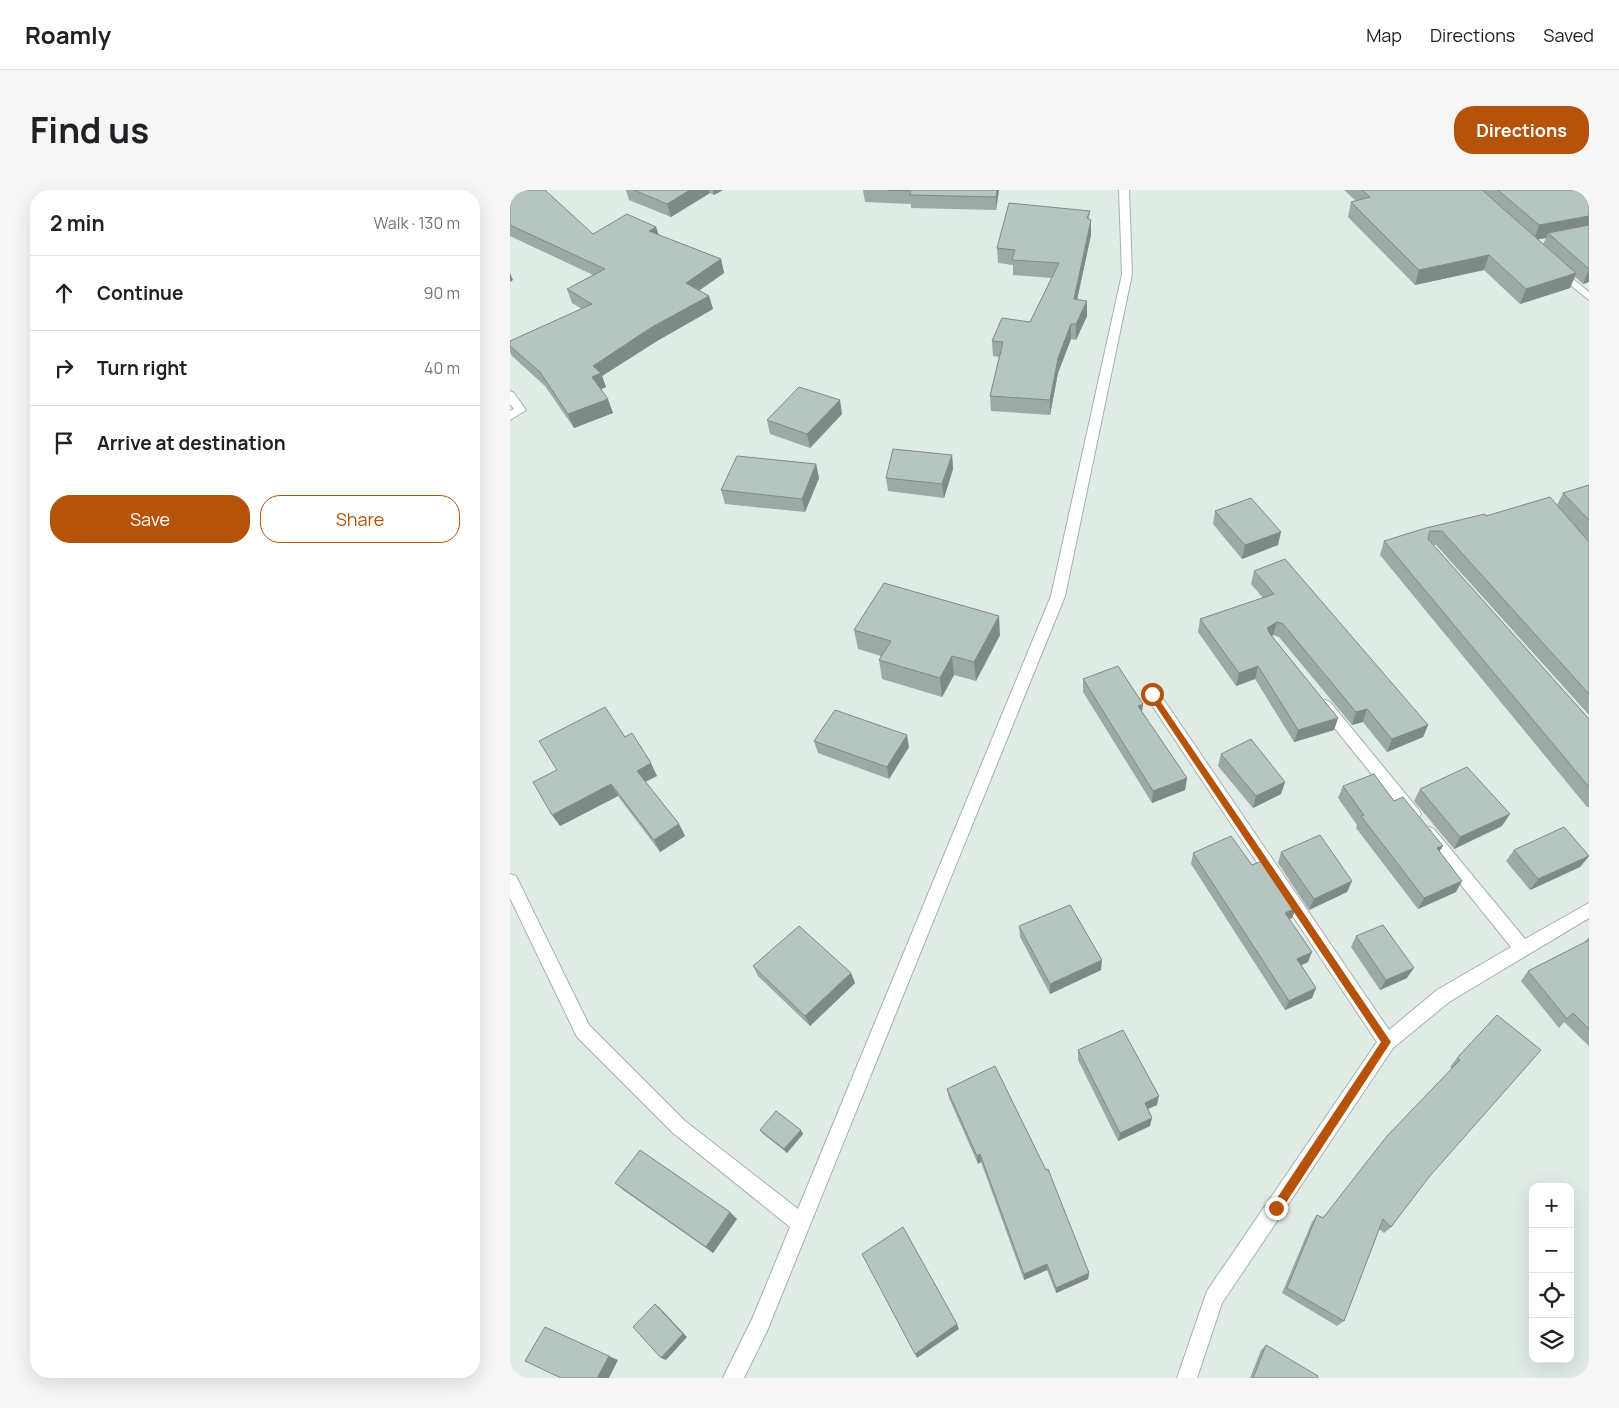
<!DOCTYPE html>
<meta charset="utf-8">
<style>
:root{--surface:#fff;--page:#f6f6f6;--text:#202124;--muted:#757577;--line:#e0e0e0;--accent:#b45309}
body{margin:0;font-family:Manrope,sans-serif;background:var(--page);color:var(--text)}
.controls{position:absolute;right:15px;bottom:15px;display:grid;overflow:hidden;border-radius:10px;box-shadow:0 5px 20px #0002}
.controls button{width:45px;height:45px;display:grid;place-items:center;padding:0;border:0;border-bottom:1px solid var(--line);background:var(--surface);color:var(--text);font:25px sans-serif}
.stop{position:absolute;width:15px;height:15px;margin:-11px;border:4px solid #b45309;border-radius:50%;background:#fff}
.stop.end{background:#b45309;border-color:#fff;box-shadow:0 1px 5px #0008}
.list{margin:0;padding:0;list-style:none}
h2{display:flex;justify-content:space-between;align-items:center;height:65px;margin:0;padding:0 20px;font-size:21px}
h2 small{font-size:16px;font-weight:400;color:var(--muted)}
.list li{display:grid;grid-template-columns:32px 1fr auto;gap:15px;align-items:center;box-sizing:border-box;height:75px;padding:0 20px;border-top:1px solid var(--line)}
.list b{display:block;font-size:19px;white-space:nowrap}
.list em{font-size:16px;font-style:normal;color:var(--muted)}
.actions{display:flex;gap:10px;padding:15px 20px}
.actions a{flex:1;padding:11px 0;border:1px solid var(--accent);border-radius:20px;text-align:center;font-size:18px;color:var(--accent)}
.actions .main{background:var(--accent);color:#fff}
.icon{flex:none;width:28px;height:28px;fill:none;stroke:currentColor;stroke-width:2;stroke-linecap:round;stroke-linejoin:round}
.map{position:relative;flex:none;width:1079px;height:1188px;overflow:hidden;border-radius:20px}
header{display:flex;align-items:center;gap:30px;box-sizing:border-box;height:70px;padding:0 25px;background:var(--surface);border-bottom:1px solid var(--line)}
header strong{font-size:24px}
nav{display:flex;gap:28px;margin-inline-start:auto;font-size:18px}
.intro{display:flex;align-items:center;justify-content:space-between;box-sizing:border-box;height:120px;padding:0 30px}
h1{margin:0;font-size:35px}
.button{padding:12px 22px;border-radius:20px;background:var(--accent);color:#fff;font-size:18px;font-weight:700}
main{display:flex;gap:30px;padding:0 30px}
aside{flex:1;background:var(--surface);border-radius:20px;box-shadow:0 5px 20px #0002}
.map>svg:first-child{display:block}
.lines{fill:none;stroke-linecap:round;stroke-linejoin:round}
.minor-casing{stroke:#a3b2ad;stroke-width:2}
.minor{fill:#fff;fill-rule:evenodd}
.wall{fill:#9ca9a4;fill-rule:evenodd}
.shaded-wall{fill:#7f8a86}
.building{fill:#b5c5bf;stroke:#7f8a86}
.route{fill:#b45309}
</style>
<header>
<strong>Roamly</strong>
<nav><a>Map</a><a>Directions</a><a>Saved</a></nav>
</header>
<div class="intro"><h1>Find us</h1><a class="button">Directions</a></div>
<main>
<aside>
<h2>2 min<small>Walk · 130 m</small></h2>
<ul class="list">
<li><svg class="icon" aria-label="ahead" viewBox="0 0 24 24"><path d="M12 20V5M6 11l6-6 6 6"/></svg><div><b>Continue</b></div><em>90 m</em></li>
<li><svg class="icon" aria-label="right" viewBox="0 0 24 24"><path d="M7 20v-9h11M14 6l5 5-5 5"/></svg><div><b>Turn right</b></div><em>40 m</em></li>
<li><svg class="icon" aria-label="arrive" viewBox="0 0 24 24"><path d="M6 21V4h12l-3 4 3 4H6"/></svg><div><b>Arrive at destination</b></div></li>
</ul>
<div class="actions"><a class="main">Save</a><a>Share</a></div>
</aside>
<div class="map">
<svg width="1079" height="1188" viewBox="0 0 1079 1188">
<rect width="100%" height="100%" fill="#e0ebe6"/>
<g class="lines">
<g class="minor-casing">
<g id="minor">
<path d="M609,0H619L622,84L555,406L257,1141L234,1188H213L243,1127L280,1037L163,943L67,847L0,708V684L6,686L79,835L175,931L288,1019L541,406L612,84Z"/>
<path d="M1048,77L1079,102V110L1044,82L1043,80Z"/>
<path d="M0,201L4,203L16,220L0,230V221L4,219L0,214Z"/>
<path d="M642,499L647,500L879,840L927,800L1001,757L914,649L911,644L914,639L919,637L924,639L1015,749L1079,713V728L939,812L883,858L712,1113L687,1188H667L697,1101L867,852L637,508L635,504L637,500Z"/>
<path d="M815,510L820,512L908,619L911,624L908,629L903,630L898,629L810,520L808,516L810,512Z"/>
</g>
</g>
<use href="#minor" class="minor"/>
</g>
<g class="wall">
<path d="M0,0L83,44L146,37L149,45L211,69L214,83L189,100L199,106L203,119L147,151L92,186L96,197L91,199L103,223L64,238L35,196L2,166L0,162V151L72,119L62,113L57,99L83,85L0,46Z"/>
<path d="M116,0H213L204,5L200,3L161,27L119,10Z"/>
<path d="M353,0H489L486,20L401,18V14L355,12Z"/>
<path d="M834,0H1079V92L1073,94L1065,87L1060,98L1010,114L974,80L905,95L838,27L841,12L846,11ZM1036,48L1033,54L1028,49Z"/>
<path d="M580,21L579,29L581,30V45L567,109L577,126L566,150L561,149L548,183L540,225L481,221L480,206L489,167L483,166L482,151L520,132L542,88L503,85V75L488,73L487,58Z"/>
<path d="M332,224L300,258L260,244L257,230Z"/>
<path d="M442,265L443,279L434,308L378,301L376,288Z"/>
<path d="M306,274L309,288L295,322L215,314L211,300Z"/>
<path d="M1079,295V525L926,355H923L1079,529V617H1077L870,365L874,351L976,326L1047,315L1053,303Z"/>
<path d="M705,321L768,355L732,369L703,334Z"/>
<path d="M744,381L918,535L913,547L877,562L853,532L842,535L769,447L763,445L762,446L828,528L824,540L784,552L745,489L726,496L688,442L690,429L753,408L741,394Z"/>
<path d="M344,440L490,445L466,491L444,485L432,507L372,489L369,470L371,466L348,459Z"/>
<path d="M573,489L633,514L632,522L677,588L675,600L642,613L573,502Z"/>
<path d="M115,547L147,586L135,592L169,634L175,646L150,662L108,606L50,636Z"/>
<path d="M304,551L399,557L379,589L308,563Z"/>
<path d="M711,564L775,592L771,604L743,618L708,576Z"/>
<path d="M833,596L884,611L933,656L929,661L946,702L908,719L846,638L847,635L828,608Z"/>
<path d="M910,599L992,636L944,659L904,611Z"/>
<path d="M1004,660L1079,666L1070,677L1020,700L996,671Z"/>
<path d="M771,662L842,691L837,702L799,720L768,673Z"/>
<path d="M683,663L742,675L786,718L782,728L779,729L798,772L791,775L806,798L802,808L775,820L681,674Z"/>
<path d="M509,736L591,780L540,804L510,747Z"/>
<path d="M846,746L897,788L870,800L841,757Z"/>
<path d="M1079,747V856L1054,832L1049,838L1011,791L1018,781L1074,753Z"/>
<path d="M243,776L341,783L345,793L300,836L248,786Z"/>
<path d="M987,825L919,987L881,1037L874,1043L869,1039L834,1131L827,1136L772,1103L802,1032L807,1025L813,1028L942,879L940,877L947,868Z"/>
<path d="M568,860L647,915L638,919L640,936L608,951L568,870Z"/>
<path d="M437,899L536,980L579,1083L578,1089L546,1103L537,1080L514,1090L471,972L468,974L439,908Z"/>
<path d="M250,940H291L293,944L277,963L253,944Z"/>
<path d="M105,993L227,1029L203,1063L113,1000Z"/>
<path d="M756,1155L807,1188H740L751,1160Z"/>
</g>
<g class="shaded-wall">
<path d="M180,0H199L200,3L161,27L157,14Z"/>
<path d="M203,0H213L204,5Z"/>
<path d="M487,0H489L486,20V7Z"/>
<path d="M1079,26V40L1038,43L1036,48L1024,50L1029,35Z"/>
<path d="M581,30V45L564,124V109Z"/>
<path d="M146,37L150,50L139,41Z"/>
<path d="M979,65L974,80L905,95L909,80Z"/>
<path d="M211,69L214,83L180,107L176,93Z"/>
<path d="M1079,79V92L1073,94Z"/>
<path d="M0,83L3,90L0,92Z"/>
<path d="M1066,83L1060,98L1010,114L1016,99Z"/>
<path d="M199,106L203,119L147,151L92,186L96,197L87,201L82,187L83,176L142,137Z"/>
<path d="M577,111V126L566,150V134Z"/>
<path d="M561,134V149L548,183L540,225V210L548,168Z"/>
<path d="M98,209L103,223L64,238L58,224Z"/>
<path d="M330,210L332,224L300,258L297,244Z"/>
<path d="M442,265L443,279L434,308L432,294Z"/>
<path d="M306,274L309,288L295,322L292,309Z"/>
<path d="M771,342L768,355L732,369L735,355Z"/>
<path d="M489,426L490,445L466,491L464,472Z"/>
<path d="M767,432L763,445L754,452L757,438Z"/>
<path d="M442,466L444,485L432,507L430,488Z"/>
<path d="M748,476L745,489L726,496L729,483Z"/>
<path d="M633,514L631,527L628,516Z"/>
<path d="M857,519L853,532L842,535L846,522Z"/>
<path d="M828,528L824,540L784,552L788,540Z"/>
<path d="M918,535L913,547L877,562L882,549Z"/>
<path d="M397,545L399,557L379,589L377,577Z"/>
<path d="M141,573L147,586L133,593L127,581Z"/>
<path d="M677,588L675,600L642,613L643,601Z"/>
<path d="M775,592L771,604L743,618L746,606Z"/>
<path d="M101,594L108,606L50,636L42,625Z"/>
<path d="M1000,624L992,636L944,659L950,647Z"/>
<path d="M169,634L175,646L150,662L144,650Z"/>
<path d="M933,656L926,667L927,658Z"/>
<path d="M1079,666L1070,677L1020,700L1028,689Z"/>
<path d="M842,691L837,702L799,720L804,709Z"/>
<path d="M952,691L946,702L908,719L914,708Z"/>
<path d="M786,718L782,728L771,733L775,723Z"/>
<path d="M802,762L798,772L783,779L787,769Z"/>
<path d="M592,770L591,780L540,804V794Z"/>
<path d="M904,778L897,788L870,800L876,790Z"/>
<path d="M341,783L345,793L300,836L295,826Z"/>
<path d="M806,798L802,808L775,820L779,811Z"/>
<path d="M649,906L647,915L633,921L635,913Z"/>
<path d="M642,928L640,936L608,951L610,943Z"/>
<path d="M291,940L293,944L277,963L274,959Z"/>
<path d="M470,964L471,972L468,974L467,966Z"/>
<path d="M220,1022L227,1029L203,1063L196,1057Z"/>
<path d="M537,1074V1080L514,1090V1084Z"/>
<path d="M579,1083L578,1089L546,1103V1098Z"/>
<path d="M145,1114L149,1117L177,1147L156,1170L151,1168Z"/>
<path d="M447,1134L449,1139L407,1168L405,1164Z"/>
<path d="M99,1166L108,1170L99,1188H87Z"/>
</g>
<g class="building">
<path d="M0,0H35L83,44L117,24L146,37L139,41L211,69L176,93L199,106L142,137L83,176L91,183L82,187L98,209L58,224L30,182L0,156V151L82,114L57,99L95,79L0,35Z"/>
<path d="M124,0H180L157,14Z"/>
<path d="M377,0H487L486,7L400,5L401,1Z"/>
<path d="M852,0H972L1066,83L1016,99L979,65L909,80L841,12L860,7Z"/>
<path d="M988,0H1079V26L1029,35Z"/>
<path d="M499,13L580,21L577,28L581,30L564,109L577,111L566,134H561L548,168L540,210L480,206L493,152L482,151L492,128L520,132L549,73L502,70L505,60L487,58Z"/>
<path d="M1079,35V79L1038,43Z"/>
<path d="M289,197L330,210L297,244L257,230Z"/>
<path d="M383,259L442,265L432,294L376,288Z"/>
<path d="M227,266L306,274L292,309L211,300Z"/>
<path d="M1079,295V330L1053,303Z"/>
<path d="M1040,307L1079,352V504L932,341H920L918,349L1079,529V597L874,351L916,338L975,324L976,326Z"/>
<path d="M741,308L771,342L735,355L705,321Z"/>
<path d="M775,369L918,535L882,549L857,519L846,522L773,434L767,432L757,438L760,444L828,528L788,540L748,476L729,483L690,429L764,404L744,381Z"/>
<path d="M374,393L489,426L464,472L442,466L430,488L369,470L381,451L344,440Z"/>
<path d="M608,476L633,514L628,516L677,588L643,601L573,489Z"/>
<path d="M95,517L115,547L122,543L141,573L127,581L169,634L144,650L101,594L42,625L23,592L47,580L29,551Z"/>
<path d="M325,520L397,545L377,577L304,551Z"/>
<path d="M741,549L775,592L746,606L711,564Z"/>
<path d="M957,577L1000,624L950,647L910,599Z"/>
<path d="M864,584L884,611L893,607L933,656L927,658L952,691L914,708L851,626L854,625L833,596Z"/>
<path d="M1054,637L1079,666L1028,689L1004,660Z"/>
<path d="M810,645L842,691L804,709L771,662Z"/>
<path d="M721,646L742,675L754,670L786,718L775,723L802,762L787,769L806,798L779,811L683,663Z"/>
<path d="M560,715L592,770L540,794L509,736Z"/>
<path d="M873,735L904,778L876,790L846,746Z"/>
<path d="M289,736L341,783L295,826L243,776Z"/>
<path d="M1079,750V839L1063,823L1057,829L1018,781Z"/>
<path d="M987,825L1031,860L919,987L881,1037L873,1029L834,1131L777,1098L807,1025L813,1028L877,946L950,870L947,868Z"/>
<path d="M613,840L649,906L635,913L642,928L610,943L568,860Z"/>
<path d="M485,876L536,980L538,979L579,1083L546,1098L537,1074L514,1084L470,964L467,966L437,899Z"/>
<path d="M266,921L291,940L274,959L250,940Z"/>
<path d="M130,960L220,1022L196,1057L105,993Z"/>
<path d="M393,1037L447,1134L405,1164L352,1064Z"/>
<path d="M145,1114L173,1144L151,1168L123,1137Z"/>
<path d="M35,1137L99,1166L87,1188H51L15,1171Z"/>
<path d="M756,1155L808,1186L807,1188H743Z"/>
</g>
<path class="route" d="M639,502H644L881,852L770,1022L766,1023L761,1018L763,1014L871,852L639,506Z"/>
</svg>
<div class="controls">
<button>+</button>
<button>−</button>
<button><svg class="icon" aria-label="locate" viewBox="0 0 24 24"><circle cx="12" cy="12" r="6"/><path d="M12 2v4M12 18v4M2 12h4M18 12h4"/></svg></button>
<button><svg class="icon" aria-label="layers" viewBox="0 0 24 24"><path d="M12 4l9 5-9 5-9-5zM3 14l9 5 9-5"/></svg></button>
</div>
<div class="stop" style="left:642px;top:504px"></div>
<div class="stop end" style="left:766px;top:1018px"></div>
</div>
</main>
